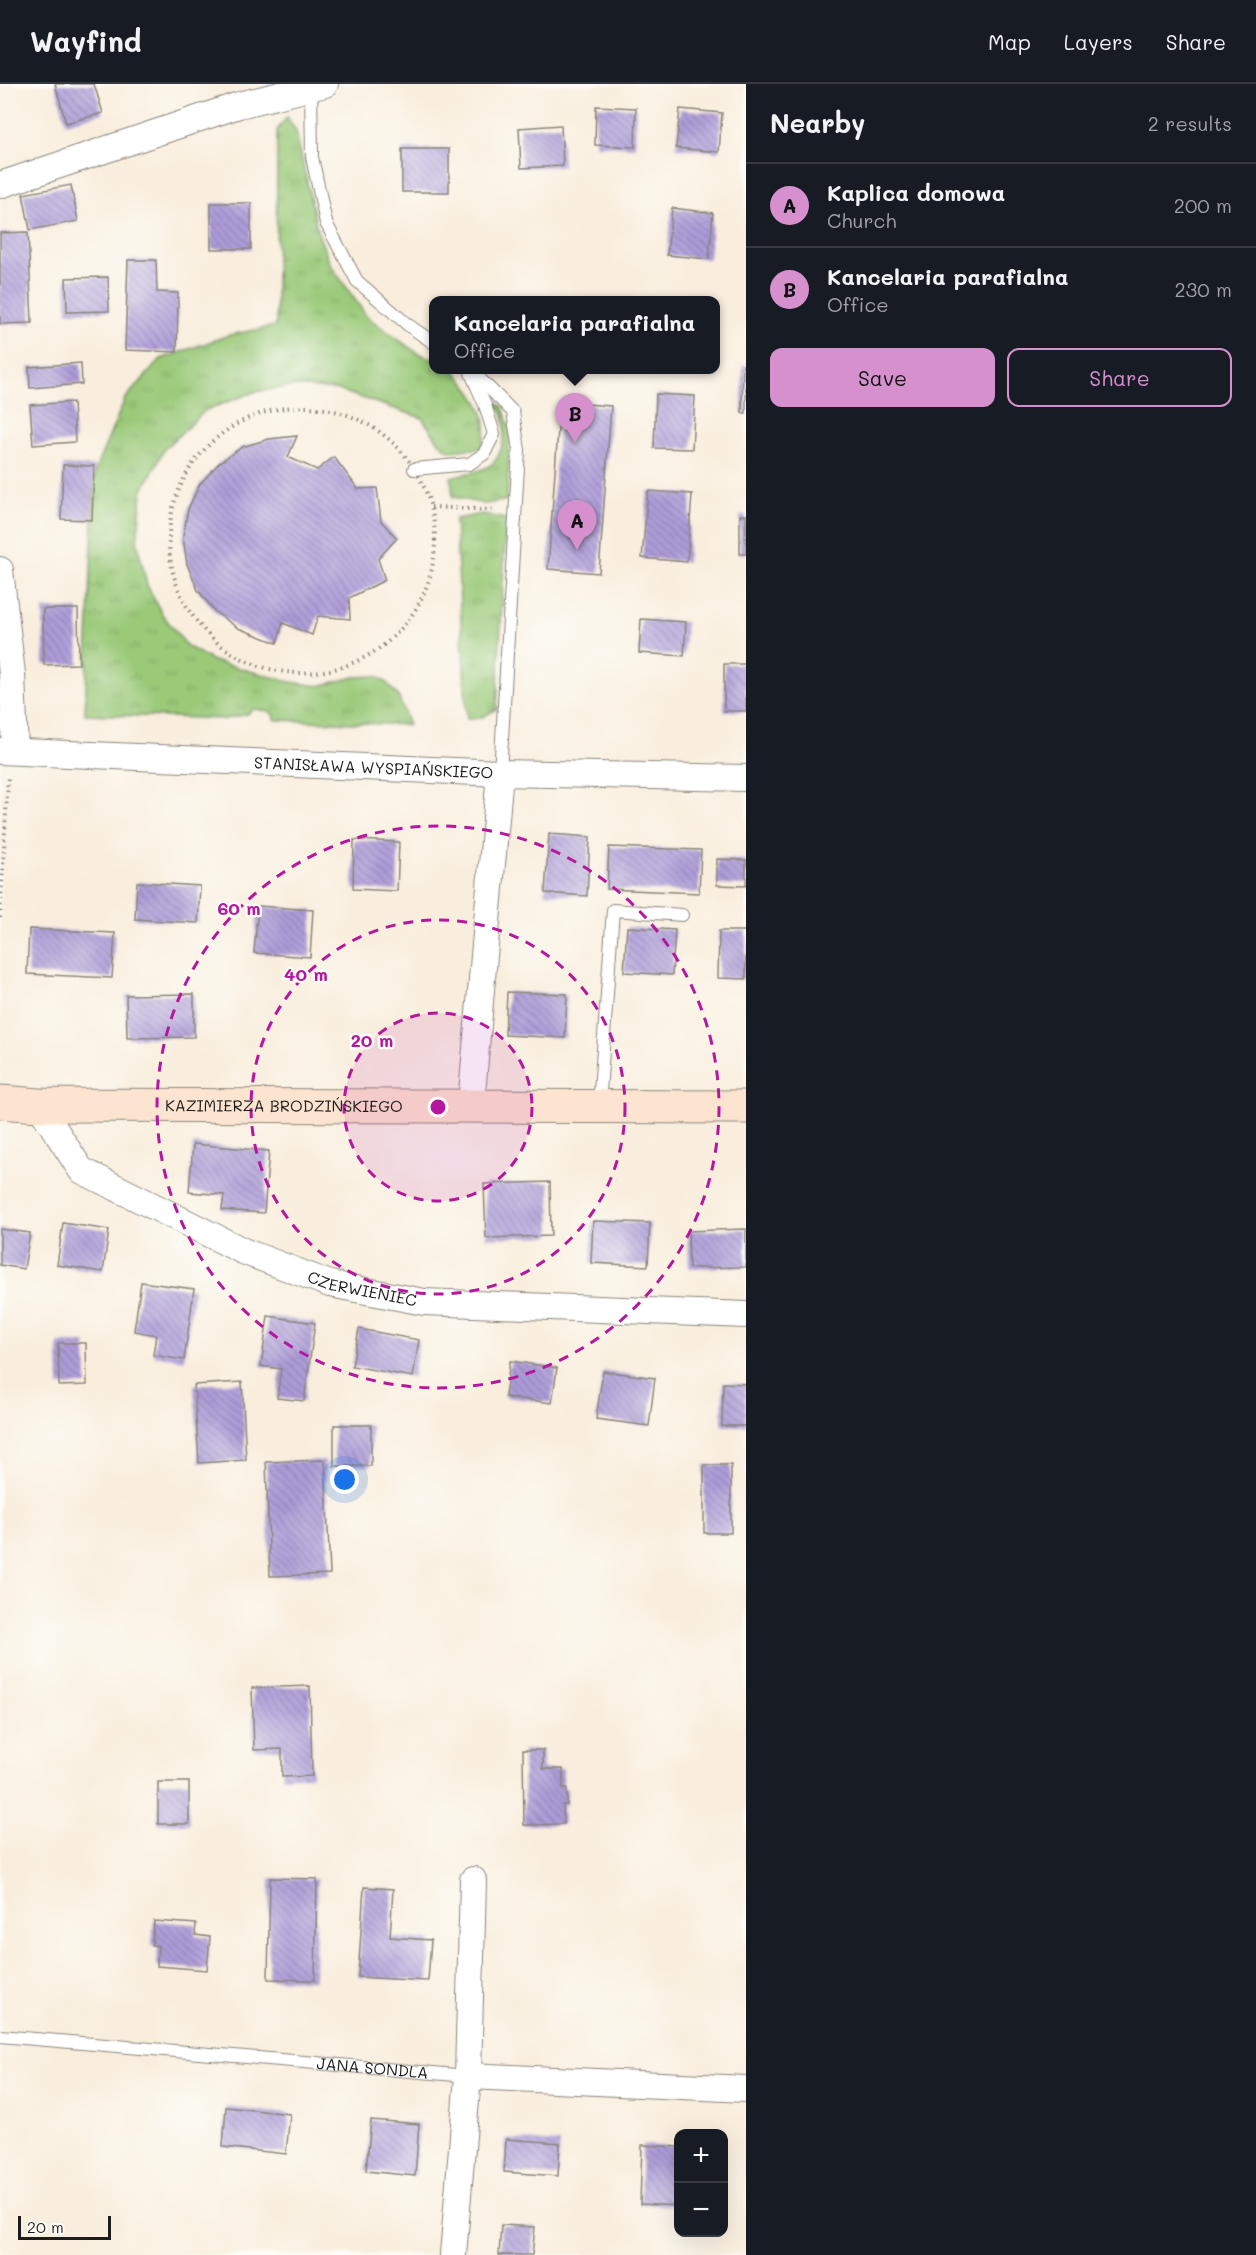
<!DOCTYPE html>
<meta charset="utf-8">
<style>
:root{--surface:#171b24;--page:#242831;--text:#f1f3f6;--muted:#9ea1a6;--line:#363941;--accent:#d690ce}
body{margin:0;font-family:Mali,sans-serif;background:var(--page);color:var(--text)}
.controls{position:absolute;right:18px;bottom:18px;display:grid;overflow:hidden;border-radius:12px;box-shadow:0 6px 24px #0002}
.controls button{width:54px;height:54px;display:grid;place-items:center;padding:0;border:0;border-bottom:2px solid var(--line);background:var(--surface);color:var(--text);font:30px sans-serif}
.scale{position:absolute;left:18px;bottom:15px;width:93px;box-sizing:border-box;padding-left:6px;border:3px solid #1c1c1c;border-top:0;font-size:16px;line-height:21px;white-space:nowrap;color:#1c1c1c;-webkit-text-stroke:4px #fdfcf7;paint-order:stroke}
.you{position:absolute;left:345px;top:1396px;width:21px;height:21px;margin:-15px;border:4px solid #fff;border-radius:50%;background:#1a73e8;box-shadow:0 0 0 9px #1a73e833}
.badge{display:grid;place-items:center;width:39px;height:39px;border-radius:50%;background:var(--accent);color:#111;font-size:20px;font-weight:700}
.pin{position:absolute;translate:-50% -50px;filter:drop-shadow(0 2px 3px #0008)}
.pin::after{content:'';position:absolute;top:32px;width:21px;height:18px;background:inherit;clip-path:polygon(0 0,100% 0,50% 100%)}
.popup{position:absolute;left:429px;top:212px;width:291px;height:78px;box-sizing:border-box;display:grid;place-content:center;border-radius:12px;background:var(--surface);filter:drop-shadow(0 2px 4px #0005);font-size:20px;white-space:nowrap;color:var(--muted)}
.popup b{font-size:22px;color:var(--text)}
.popup::after{content:'';position:absolute;left:50%;top:100%;margin-left:-12px;border:12px solid transparent;border-top-color:var(--surface)}
.list{margin:0;padding:0;list-style:none}
h2{display:flex;justify-content:space-between;align-items:center;height:78px;margin:0;padding:0 24px;font-size:26px}
h2 small{font-size:20px;font-weight:400;color:var(--muted)}
.list li{display:grid;grid-template-columns:39px 1fr auto;gap:18px;align-items:center;box-sizing:border-box;height:84px;padding:0 24px;border-top:2px solid var(--line)}
.list b{display:block;font-size:22px;white-space:nowrap}
.list p{margin:0;font-size:20px;white-space:nowrap;color:var(--muted)}
.list em{font-size:20px;font-style:normal;color:var(--muted)}
.actions{display:flex;gap:12px;padding:18px 24px}
.actions a{flex:1;padding:14px 0;border:2px solid var(--accent);border-radius:12px;text-align:center;font-size:21px;color:var(--accent)}
.actions .main{background:var(--accent);color:#111}
.map{position:relative;flex:none;width:746px;height:2171px;overflow:hidden}
header{display:flex;align-items:center;gap:36px;box-sizing:border-box;height:84px;padding:0 30px;background:var(--surface);border-bottom:2px solid var(--line)}
header strong{font-size:28px}
nav{display:flex;gap:33px;margin-inline-start:auto;font-size:21px}
main{display:flex}
aside{flex:1;background:var(--surface)}
.map>svg:first-child{display:block}
.grass{fill:url(#grass-tufts);stroke:#5b724a;stroke-width:1.5}
.building{fill:url(#building-back-hatch)}
.lines{fill:none;stroke-linecap:round;stroke-linejoin:round}
.lane-casing{stroke:#8a857c;stroke-width:14}
.street-casing{stroke:#8a857c;stroke-width:28}
.secondary-casing{stroke:#8a857c;stroke-width:35}
.path{stroke:#8a857c;stroke-width:4;stroke-dasharray:1.5 4.5;stroke-linecap:butt}
.lane{stroke:#fff;stroke-width:12}
.street{stroke:#fff;stroke-width:26}
.secondary{stroke:#fde4d0;stroke-width:33}
.ring{fill:none;stroke:#b5179e;stroke-width:3;stroke-dasharray:10 8}
.labels{text-anchor:middle;stroke-width:5;stroke-linejoin:round;paint-order:stroke}
.street-label{font-size:16px;fill:#1c1c1c;stroke:#fdfcf7}
.centre{fill:#b5179e;stroke:#fdfcf7;stroke-width:3}
.ring-label{font-size:18px;text-anchor:middle;font-weight:bold;fill:#b5179e;stroke:#fdfcf7;stroke-width:5;stroke-linejoin:round;paint-order:stroke}
</style>
<header>
<strong>Wayfind</strong>
<nav><a>Map</a><a>Layers</a><a>Share</a></nav>
</header>
<main>
<div class="map">
<svg width="746" height="2171" viewBox="0 0 746 2171">
<defs>
<pattern id="grass-tufts" width="24" height="20" patternUnits="userSpaceOnUse" patternTransform="scale(1.5)"><rect width="24" height="20" fill="#9ac978"/><path d="M3 7l-1-3M5 7V3M7 7l1-3M15 17l-1-3M17 17v-4M19 17l1-3" fill="none" stroke="#84ac67"/></pattern>
<pattern id="building-back-hatch" width="6" height="6" patternUnits="userSpaceOnUse" patternTransform="scale(1.5)"><rect width="6" height="6" fill="#ae9cd9"/><path d="M-1 5l2 2M0 0l6 6M5-1l2 2" fill="none" stroke="#8d7eaf"/></pattern>
</defs>
<rect width="100%" height="100%" fill="#fdfcf7"/>
<filter id="ink" filterUnits="userSpaceOnUse"><feTurbulence type="fractalNoise" baseFrequency=".0167" numOctaves="2"/><feDisplacementMap in="SourceGraphic" scale="12" xChannelSelector="R" yChannelSelector="G"/><feConvolveMatrix kernelMatrix="1 2 1 2 8 2 1 2 1" color-interpolation-filters="sRGB"/></filter>
<filter id="wash" filterUnits="userSpaceOnUse"><feTurbulence type="fractalNoise" baseFrequency=".008" numOctaves="4" result="noise"/><feDisplacementMap in="SourceGraphic" scale="24" xChannelSelector="R" yChannelSelector="G"/><feGaussianBlur stdDeviation="1.35" result="paint"/><feColorMatrix in="noise" values="0 0 0 0 0 0 0 0 0 0 0 0 0 0 0 0 0 1.4 0 .05"/><feComposite in="paint" operator="in"/></filter>
<g filter="url(#wash)">
<rect width="100%" height="100%" fill="#f9eedd"/>
<g class="grass">
<path d="M287,33L296,47L318,149L330,180L367,233L416,268L434,276V286H454C474,309 494,332 481,364L450,367L439,358L422,334L338,306L295,302L254,308L206,326L165,364L142,408L137,458L147,501L162,530L187,562L213,577L291,598L319,602L354,593L375,592L386,598L398,612L409,641L276,636L271,628L254,625L247,630L225,635L85,630L95,386L125,315L161,275L229,251L276,242L277,46Z"/>
<path d="M493,315L503,323L510,346L507,416L485,420L453,413L451,393C464,389 481,389 492,380C504,370 507,341 501,327C499,323 495,319 493,315Z"/>
<path d="M483,430L506,435L497,625L480,634L467,635L455,435Z"/>
</g>
<g id="blocks">
<g class="building">
<path d="M55,0H94L103,29L66,39Z"/>
<path d="M596,22L636,24L635,63L595,61Z"/>
<path d="M680,25L722,29L719,68L676,64Z"/>
<path d="M561,41L563,82L521,84L519,44Z"/>
<rect x="402" y="65" width="47" height="43"/>
<path d="M71,101L78,137L30,146L23,110Z"/>
<rect x="211" y="119" width="40" height="46"/>
<path d="M672,124L713,129L709,175L667,171Z"/>
<path d="M28,148L32,239L0,240V149Z"/>
<path d="M128,176H156L157,208L178,209L177,268L125,266Z"/>
<path d="M108,193L109,227L67,228L66,194Z"/>
<path d="M81,279L82,300L30,304L29,283Z"/>
<path d="M743,281H746V329H742Z"/>
<path d="M656,310L695,312L692,365L654,364Z"/>
<path d="M73,318L75,358L33,361L30,321Z"/>
<path d="M560,318L611,322L599,489L548,485Z"/>
<path d="M297,352L288,373L317,386L334,373L358,405L377,404L381,437L397,454L378,475L385,496L349,514L350,535L318,532L312,551L283,539L277,559L238,544L215,528L198,506L187,480L183,453L188,425L200,400L219,379L242,363L269,355Z"/>
<path d="M63,381L94,382L92,436L61,435Z"/>
<path d="M648,407L692,410L687,478L642,474Z"/>
<rect x="740" y="431" width="6" height="39"/>
<path d="M43,525H78L79,580L44,581Z"/>
<path d="M641,535L686,538L684,572L639,569Z"/>
<rect x="724" y="580" width="22" height="47"/>
<path d="M549,750L590,753L587,812L545,809Z"/>
<path d="M354,756L399,758L397,807L353,805Z"/>
<path d="M609,763L701,766L699,809L607,805Z"/>
<path d="M717,775L746,776V802L717,801Z"/>
<path d="M137,798L200,802L198,839L135,835Z"/>
<path d="M258,822L313,826L310,873L254,869Z"/>
<path d="M627,843L675,846L672,891L624,888Z"/>
<path d="M29,845L115,849L112,894L27,890Z"/>
<path d="M719,847H746V895L718,894Z"/>
<path d="M507,908L567,910L565,954L505,951Z"/>
<path d="M194,910V953L127,954L126,911Z"/>
<path d="M193,1060L269,1067L264,1129L222,1126L224,1111L189,1108Z"/>
<path d="M550,1098L551,1152L486,1154L484,1100Z"/>
<path d="M593,1137L650,1139L648,1182L591,1179Z"/>
<path d="M63,1139L109,1146L103,1188L57,1181Z"/>
<path d="M0,1145L30,1149L24,1185L0,1181Z"/>
<path d="M746,1145V1183L689,1184L688,1147Z"/>
<path d="M141,1198L194,1205L184,1276L153,1271L156,1251L134,1247Z"/>
<path d="M268,1232L315,1239L304,1317L277,1314L281,1285L261,1282Z"/>
<path d="M359,1245L419,1256L413,1293L352,1282Z"/>
<path d="M58,1259H86L87,1301L59,1302Z"/>
<path d="M510,1277L557,1284L552,1319L505,1313Z"/>
<path d="M603,1287L655,1294L649,1342L596,1335Z"/>
<path d="M242,1298L246,1376L199,1379L194,1301Z"/>
<path d="M723,1299L746,1300V1342H722Z"/>
<rect x="334" y="1341" width="37" height="41"/>
<path d="M325,1376L330,1490L270,1492L266,1378Z"/>
<rect x="704" y="1381" width="27" height="68"/>
<path d="M310,1602L312,1692L282,1693V1665L254,1666L252,1604Z"/>
<path d="M523,1666H543V1685H563V1704H567V1721H563L564,1740L524,1741Z"/>
<rect x="158" y="1698" width="31" height="42"/>
<path d="M270,1794L317,1795L315,1896L268,1895Z"/>
<path d="M364,1803L393,1805L390,1853L431,1856L428,1897L358,1893Z"/>
<path d="M154,1837L196,1840L195,1851L210,1853L207,1886L157,1882L158,1862L152,1861Z"/>
<path d="M226,2023L290,2030L286,2070L223,2063Z"/>
<path d="M371,2036L419,2040L415,2092L366,2087Z"/>
<path d="M506,2055L560,2059L558,2092L504,2088Z"/>
<path d="M642,2061L678,2063V2122L640,2120Z"/>
<path d="M501,2141L535,2143L532,2171H499Z"/>
</g>
</g>
</g>
<g filter="url(#ink)">
<use href="#blocks" fill-opacity="0" stroke="#8a857c" stroke-width="1.5"/>
<g class="lines">
<g class="lane-casing">
<g id="lane">
<path d="M311,4L312,73L326,139L357,197L408,241L434,259"/>
<path d="M471,286L513,328L519,366L500,689"/>
<path d="M414,385L469,380L484,370L494,350L485,321L471,289"/>
<path d="M599,1022L613,826L682,831"/>
<path id="s1" d="M0,1952L468,1992"/>
</g>
</g>
<g class="street-casing">
<g id="street">
<path d="M0,101L239,21L325,0"/>
<path d="M0,486L12,590L15,667"/>
<path id="s2" d="M0,667L500,689L746,694"/>
<path id="s3" d="M39,1021L81,1086L243,1167L330,1200L424,1218L746,1231"/>
<path d="M471,1021L500,689"/>
<path d="M468,1992L746,2005"/>
<path d="M453,2171L468,1992L473,1796"/>
</g>
</g>
<g class="secondary-casing">
<g id="secondary">
<path id="s4" d="M0,1018L39,1021L746,1023"/>
</g>
</g>
<g class="path">
<circle cx="302" cy="456" r="133"/>
<path d="M431,423L493,426"/>
<path d="M0,834L8,694"/>
</g>
<use href="#lane" class="lane"/>
<use href="#street" class="street"/>
<use href="#secondary" class="secondary"/>
</g>
</g>
<circle cx="438" cy="1023" r="94" fill="#b5179e" fill-opacity=".12"/>
<g class="ring">
<circle cx="438" cy="1023" r="94"/>
<circle cx="438" cy="1023" r="187"/>
<circle cx="438" cy="1023" r="281"/>
</g>
<g class="labels">
<g class="street-label">
<text dy="6" stroke="none"><textPath href="#s2" startOffset="374">STANISŁAWA WYSPIAŃSKIEGO</textPath></text>
<text dy="6" stroke="none"><textPath href="#s4" startOffset="284">KAZIMIERZA BRODZIŃSKIEGO</textPath></text>
<text dy="6" stroke="none"><textPath href="#s3" startOffset="384">CZERWIENIEC</textPath></text>
<text dy="6" stroke="none"><textPath href="#s1" startOffset="374">JANA SONDLA</textPath></text>
</g>
</g>
<circle cx="438" cy="1023" r="9" class="centre"/>
<g class="ring-label">
<text x="239" y="831">60 m</text>
<text x="306" y="897">40 m</text>
<text x="372" y="963">20 m</text>
</g>
</svg>
<div class="controls">
<button>+</button>
<button>−</button>
</div>
<div class="scale">20 m</div>
<div class="you"></div>
<div class="pin badge" style="left:577px;top:466px">A</div>
<div class="pin badge" style="left:575px;top:359px">B</div>
<div class="popup"><b>Kancelaria parafialna</b>Office</div>
</div>
<aside>
<h2>Nearby<small>2 results</small></h2>
<ul class="list">
<li><span class="badge">A</span><div><b>Kaplica domowa</b><p>Church</p></div><em>200 m</em></li>
<li><span class="badge">B</span><div><b>Kancelaria parafialna</b><p>Office</p></div><em>230 m</em></li>
</ul>
<div class="actions"><a class="main">Save</a><a>Share</a></div>
</aside>
</main>
